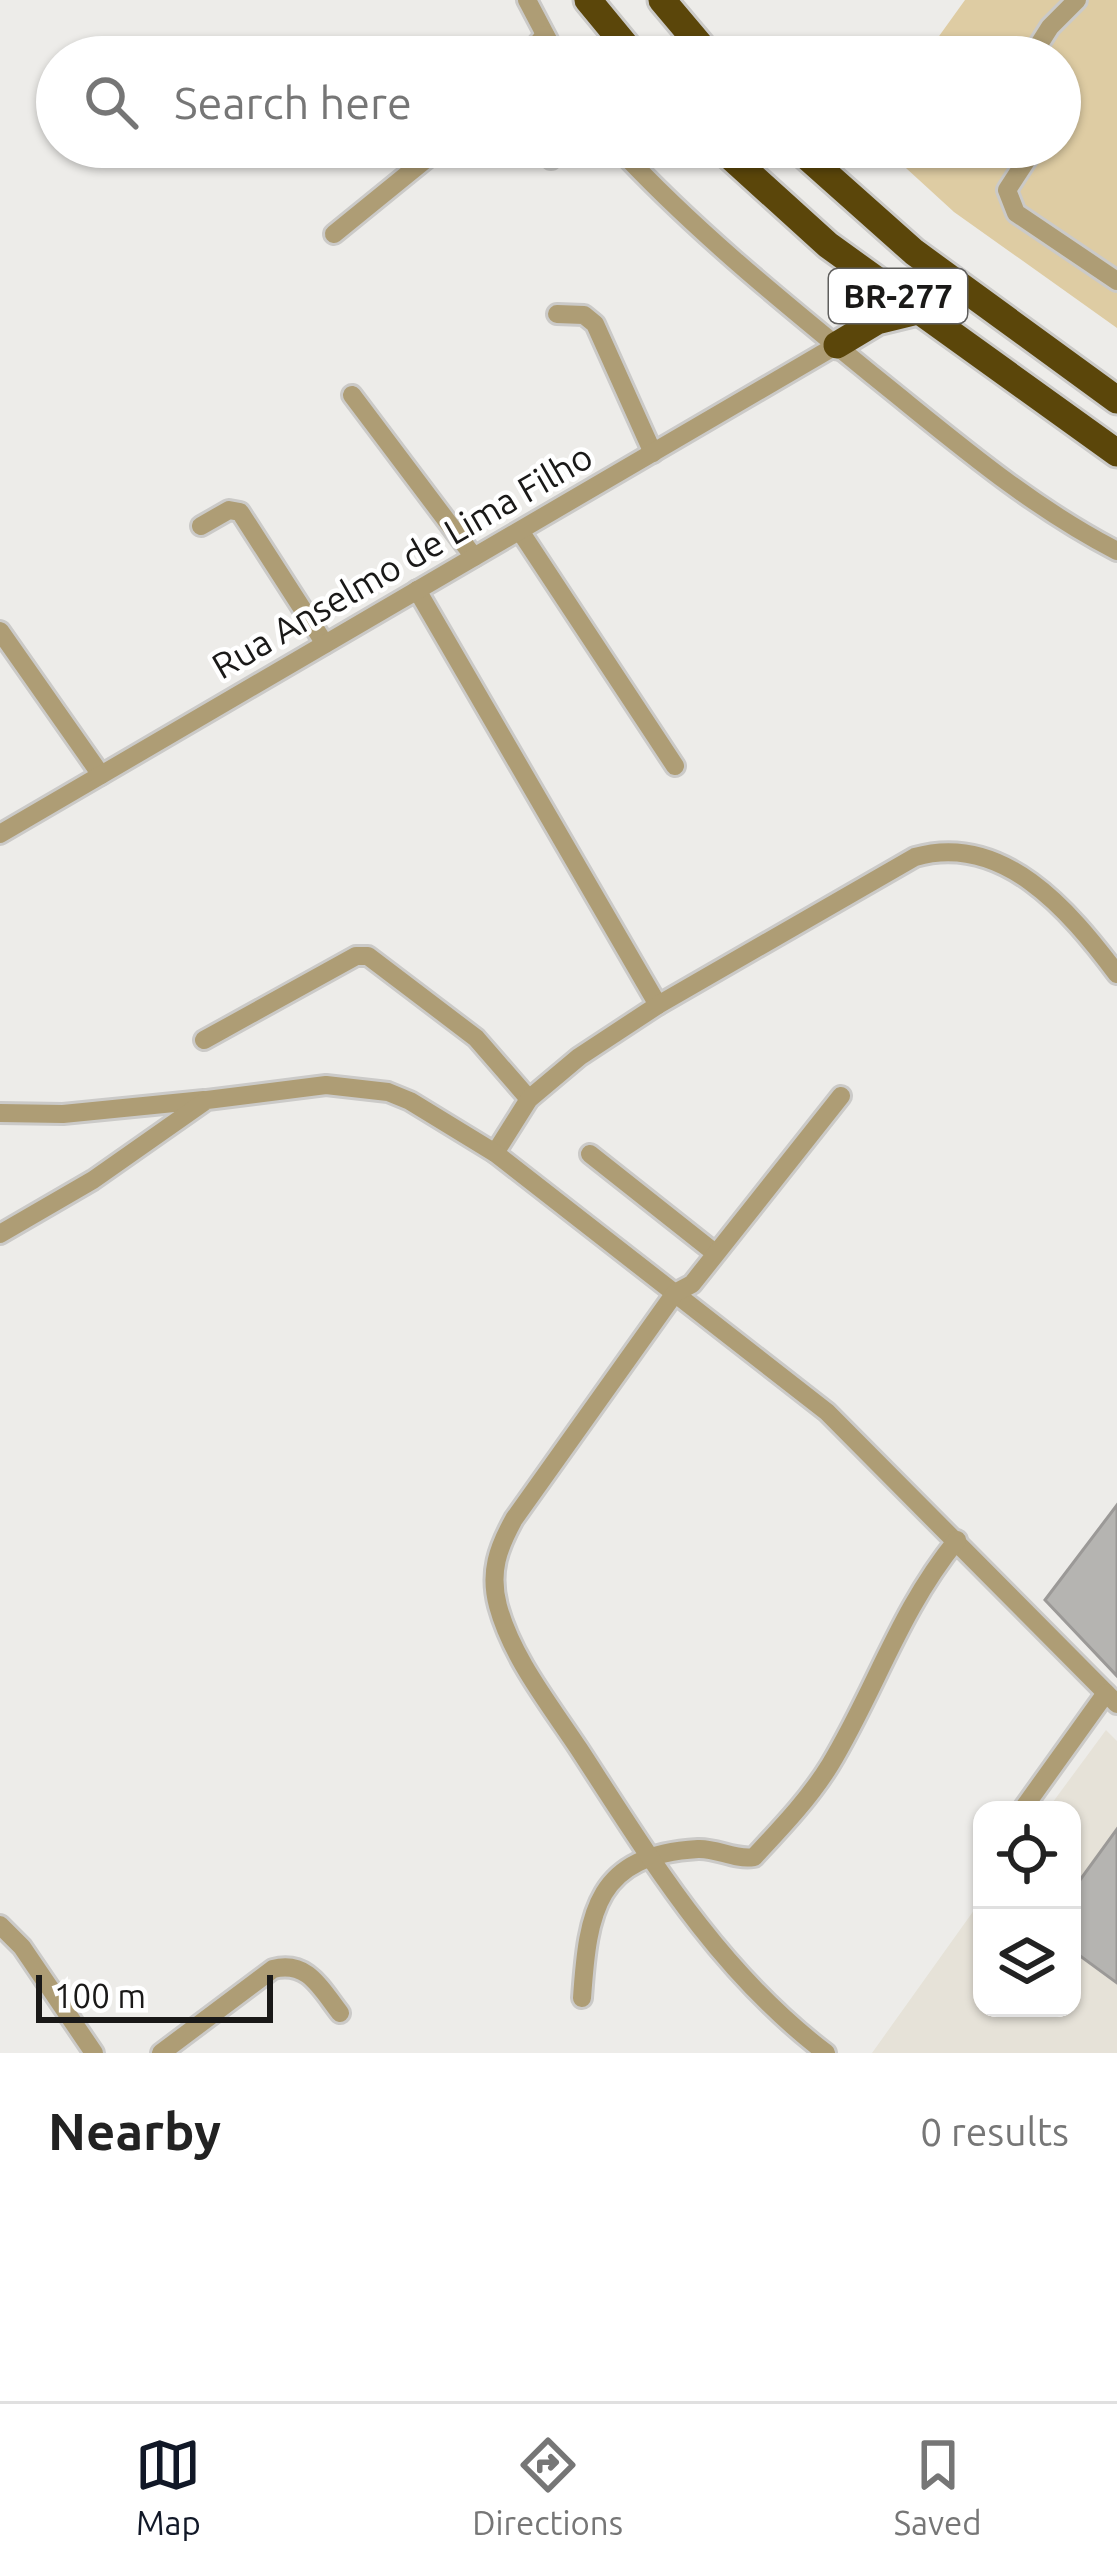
<!DOCTYPE html>
<style>
:root{--surface:#fff;--page:#f6f6f6;--text:#222;--muted:#767676;--line:#e0e0e0;--accent:#111827}
body{margin:0;font-family:Ubuntu,sans-serif;background:var(--page);color:var(--text)}
.controls{position:absolute;right:36px;bottom:36px;display:grid;overflow:hidden;border-radius:24px;box-shadow:0 3px 9px #0004}
.controls button{width:108px;height:108px;display:grid;place-items:center;padding:0;border:0;border-bottom:3px solid var(--line);background:var(--surface);color:var(--text);font:60px sans-serif}
.scale{position:absolute;left:36px;bottom:30px;width:237px;box-sizing:border-box;padding-left:12px;border:6px solid #1a1918;border-top:0;font-size:33px;line-height:42px;white-space:nowrap;color:#1a1918;-webkit-text-stroke:9px #fff;paint-order:stroke}
.list{margin:0;padding:0;list-style:none}
h2{display:flex;justify-content:space-between;align-items:center;height:156px;margin:0;padding:0 48px;font-size:51px}
h2 small{font-size:39px;font-weight:400;color:var(--muted)}
.icon{flex:none;width:66px;height:66px;fill:none;stroke:currentColor;stroke-width:2;stroke-linecap:round;stroke-linejoin:round}
.map{position:relative;flex:none;width:1117px;height:2053px;overflow:hidden}
.search{position:absolute;background:var(--surface);box-shadow:0 3px 9px #0004;left:36px;right:36px;top:36px;height:132px;display:flex;align-items:center;gap:30px;box-sizing:border-box;padding:0 42px;border-radius:66px;color:var(--muted);font-size:45px}
.sheet{height:348px;background:var(--surface)}
nav{display:flex;justify-content:space-around;align-items:center;box-sizing:border-box;height:168px;border-top:3px solid var(--line);background:var(--surface);font-size:33px;color:var(--muted)}
nav a{display:grid;justify-items:center;gap:6px}
nav .on{color:var(--accent)}
.map>svg:first-child{display:block}
.built{fill:#e6e2d8}
.green{fill:#decca3}
.building{fill:#b5b4b1;stroke:#9b9997;stroke-width:3}
.lines{fill:none;stroke-linecap:round;stroke-linejoin:round}
.minor-casing{stroke:#cbcac8;stroke-width:24}
.highway-casing{stroke:#cbcac8;stroke-width:33}
.minor{stroke:#ae9d75;stroke-width:18}
.highway{stroke:#5b460a;stroke-width:27}
.labels{text-anchor:middle;stroke-width:9;stroke-linejoin:round;paint-order:stroke}
.shield{fill:#fff;stroke:#5f5e5d;stroke-width:3}
.shield-label{font-size:33px;font-weight:bold;fill:#1a1918}
.street-label{font-size:36px;fill:#1a1918;stroke:#fff}
</style>
<div class="map">
<svg width="1117" height="2053" viewBox="0 0 1117 2053">
<rect width="100%" height="100%" fill="#edece9"/>
<path class="built" d="M1106,1730L1117,1741V2053H872L982,1899V2008H1072V1810H1047Z"/>
<path class="green" d="M965,0H1117V328L954,212L883,147H1060V57H924Z"/>
<g class="building">
<path d="M1117,1505V1676L1045,1600Z"/>
<path d="M1117,1829V1983L1072,1950V1891Z"/>
</g>
<g class="lines">
<g class="minor-casing">
<g id="minor">
<path d="M527,0L557,57"/>
<path d="M526,57L545,35"/>
<path d="M1031,57L1050,27L1077,0"/>
<path d="M539,147L551,159"/>
<path d="M617,147C695,231 783,302 871,374C951,438 1026,504 1117,551"/>
<path d="M1035,147L1007,190L1016,213L1117,281"/>
<path d="M334,234L441,147"/>
<path d="M557,314L584,315L595,324L653,453"/>
<path d="M352,395L474,557"/>
<path d="M201,526L229,510L240,512L325,644"/>
<path d="M520,531L675,766"/>
<path d="M417,590L658,1005"/>
<path d="M0,631L101,775"/>
<path d="M0,834L837,345"/>
<path d="M204,1040L356,956H368L476,1038L529,1099"/>
<path d="M0,1113L63,1114L204,1100"/>
<path d="M495,1153L529,1099L579,1057L658,1005L915,857C1003,832 1069,910 1117,974"/>
<path d="M590,1154L715,1253"/>
<path d="M0,1234L93,1180L207,1100L326,1085L388,1092L410,1101L495,1153L827,1412L1117,1704"/>
<path d="M1022,1810L1106,1693"/>
<path d="M0,1925L22,1947L94,2053"/>
<path d="M582,1998C588,1911 596,1855 698,1849C717,1848 734,1860 754,1857C781,1828 809,1799 830,1765C876,1689 899,1611 957,1540"/>
<path d="M161,2053L273,1969C308,1960 321,1989 340,2013"/>
<path d="M826,2053C718,1971 652,1861 579,1749C550,1705 512,1658 498,1606C489,1572 498,1548 514,1519L675,1293L692,1284L841,1096"/>
</g>
</g>
<g class="highway-casing">
<g id="highway">
<path d="M588,0L635,57"/>
<path d="M662,0L710,57"/>
<path d="M720,147L828,245L1117,453"/>
<path d="M796,147L914,252L1117,400"/>
<path d="M837,345L877,321L918,311"/>
</g>
</g>
<use href="#minor" class="minor"/>
<use href="#highway" class="highway"/>
</g>
<g class="labels">
<rect class="shield" x="829" y="269" width="138" height="54" rx="9"/>
<g class="shield-label">
<text x="898" y="308">BR-277</text>
</g>
<g class="street-label">
<text transform="translate(402 561) rotate(-30)" y="13">Rua Anselmo de Lima Filho</text>
</g>
</g>
</svg>
<div class="controls">
<button><svg class="icon" aria-label="locate" viewBox="0 0 24 24"><circle cx="12" cy="12" r="6"/><path d="M12 2v4M12 18v4M2 12h4M18 12h4"/></svg></button>
<button><svg class="icon" aria-label="layers" viewBox="0 0 24 24"><path d="M12 4l9 5-9 5-9-5zM3 14l9 5 9-5"/></svg></button>
</div>
<div class="scale">100 m</div>
<div class="search"><svg class="icon" aria-label="search" viewBox="0 0 24 24"><circle cx="10" cy="10" r="6"/><path d="M15 15l6 6"/></svg>Search here</div>
</div>
<section class="sheet">
<h2>Nearby<small>0 results</small></h2>
<ul class="list">
</ul>
</section>
<nav>
<a class="on"><svg class="icon" aria-label="map" viewBox="0 0 24 24"><path d="M3 6l6-2 6 2 6-2v14l-6 2-6-2-6 2zM9 4v14M15 6v14"/></svg>Map</a>
<a><svg class="icon" aria-label="directions" viewBox="0 0 24 24"><path d="M12 3l9 9-9 9-9-9zM9 14v-3h6M13 9l2 2-2 2"/></svg>Directions</a>
<a><svg class="icon" aria-label="saved" viewBox="0 0 24 24"><path d="M7 4h10v16l-5-4-5 4z"/></svg>Saved</a>
</nav>
